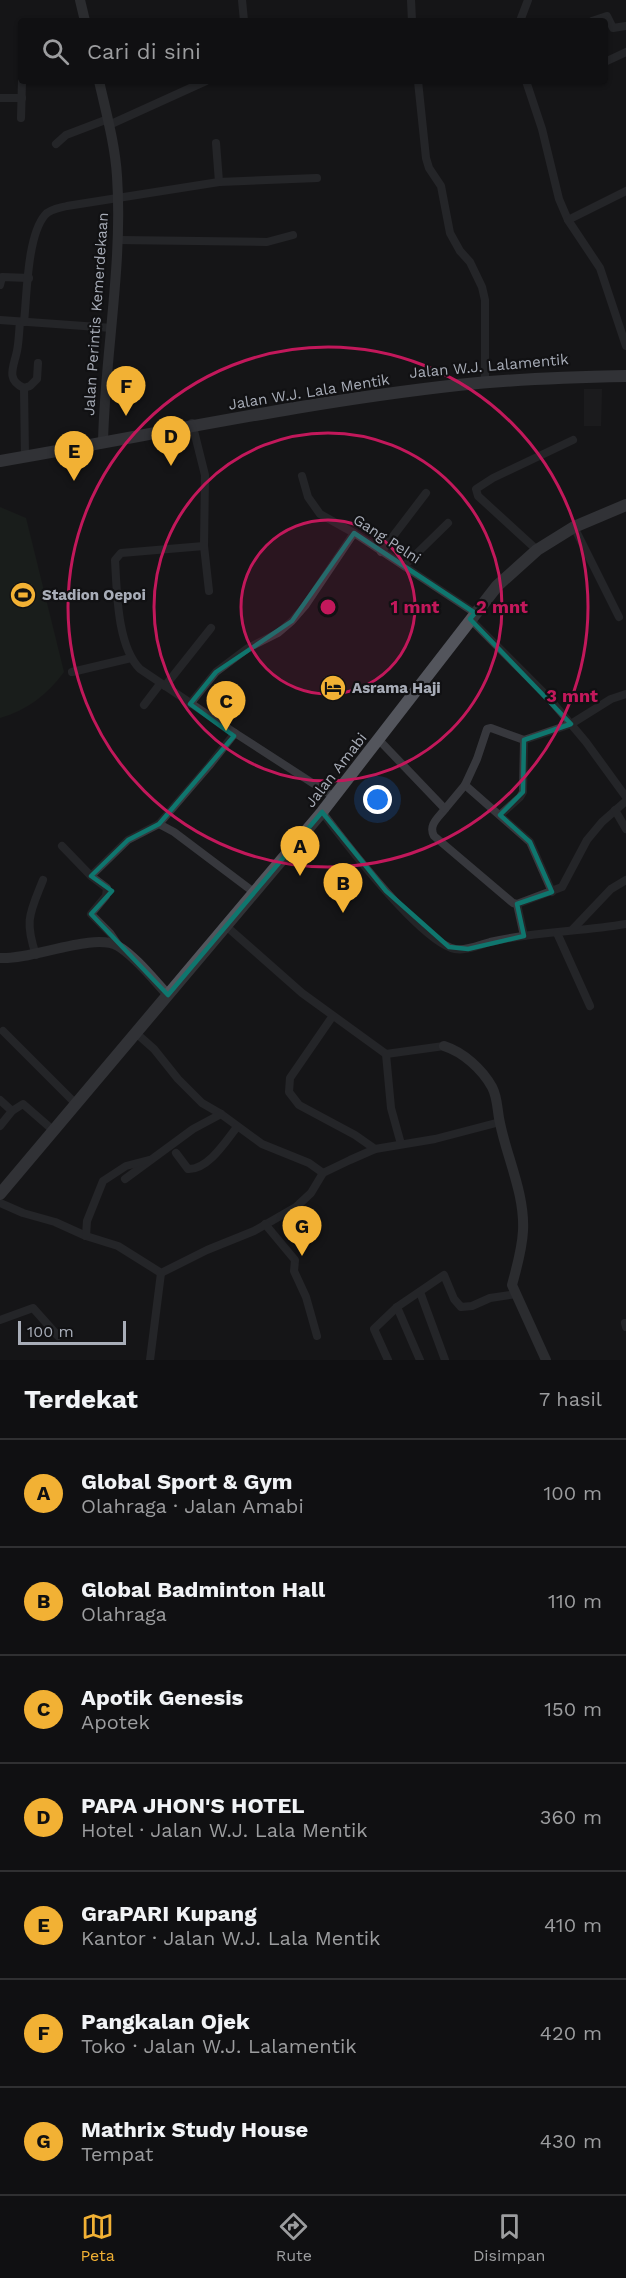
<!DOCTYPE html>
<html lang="id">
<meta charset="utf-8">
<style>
:root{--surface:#101012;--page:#1e1e20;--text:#f1f3f6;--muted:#9c9d9f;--line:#303032;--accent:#f2b134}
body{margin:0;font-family:"Work Sans",sans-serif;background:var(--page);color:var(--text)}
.scale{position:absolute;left:18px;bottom:15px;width:108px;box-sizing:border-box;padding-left:6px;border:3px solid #a8adb8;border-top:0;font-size:16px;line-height:21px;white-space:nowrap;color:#a8adb8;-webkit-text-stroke:4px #111113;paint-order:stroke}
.you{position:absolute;left:378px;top:800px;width:21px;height:21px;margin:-15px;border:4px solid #fff;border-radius:50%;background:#1a73e8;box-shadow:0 0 0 9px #1a73e833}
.badge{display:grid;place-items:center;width:39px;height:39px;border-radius:50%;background:var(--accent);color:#111;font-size:20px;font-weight:700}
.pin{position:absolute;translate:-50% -50px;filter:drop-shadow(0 2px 3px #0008)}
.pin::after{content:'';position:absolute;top:32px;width:21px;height:18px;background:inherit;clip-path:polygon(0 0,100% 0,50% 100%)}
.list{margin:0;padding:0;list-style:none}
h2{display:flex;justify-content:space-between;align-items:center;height:78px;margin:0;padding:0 24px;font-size:26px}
h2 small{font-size:20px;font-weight:400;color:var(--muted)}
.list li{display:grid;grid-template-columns:39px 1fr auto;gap:18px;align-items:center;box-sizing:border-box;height:108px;padding:0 24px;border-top:2px solid var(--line)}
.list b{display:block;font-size:22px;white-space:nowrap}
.list p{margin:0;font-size:20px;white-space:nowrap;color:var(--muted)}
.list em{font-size:20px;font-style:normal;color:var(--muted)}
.icon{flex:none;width:33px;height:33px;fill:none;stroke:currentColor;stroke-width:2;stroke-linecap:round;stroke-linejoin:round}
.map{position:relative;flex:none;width:626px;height:1360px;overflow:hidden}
.search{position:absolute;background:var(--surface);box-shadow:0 2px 4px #0004;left:18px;right:18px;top:18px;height:66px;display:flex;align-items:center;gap:15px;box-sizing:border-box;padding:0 21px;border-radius:6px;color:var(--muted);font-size:22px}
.sheet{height:834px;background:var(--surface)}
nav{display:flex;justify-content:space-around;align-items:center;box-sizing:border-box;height:84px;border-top:2px solid var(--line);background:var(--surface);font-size:16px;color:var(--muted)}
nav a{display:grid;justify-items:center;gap:3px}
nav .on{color:var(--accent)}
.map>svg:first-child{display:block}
.built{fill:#222225}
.garden{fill:#1e261f}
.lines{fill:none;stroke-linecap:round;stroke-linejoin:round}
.street{stroke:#37383d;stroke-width:8}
.secondary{stroke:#45474d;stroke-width:10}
.primary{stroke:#53555c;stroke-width:12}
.marked{fill:none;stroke:#0f766e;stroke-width:4.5;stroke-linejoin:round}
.ring{fill:none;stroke:#c2185b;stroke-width:3}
.labels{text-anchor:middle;stroke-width:4.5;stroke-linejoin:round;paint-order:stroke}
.street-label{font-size:15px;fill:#a8adb8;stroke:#111113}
.poi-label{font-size:15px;font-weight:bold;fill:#a8adb8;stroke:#111113;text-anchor:start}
.centre{fill:#c2185b;stroke:#111113;stroke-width:3}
.ring-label{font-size:18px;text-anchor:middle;font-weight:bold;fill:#c2185b;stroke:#111113;stroke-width:4.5;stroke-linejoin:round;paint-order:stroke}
</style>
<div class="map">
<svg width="626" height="1360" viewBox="0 0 626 1360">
<rect width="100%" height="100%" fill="#161618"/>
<path class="built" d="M584,389H602L601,426H584Z"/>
<path class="garden" d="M0,507L26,518L64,672C47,695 27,710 0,718Z"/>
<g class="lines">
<g class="street">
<path d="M242,0L244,21"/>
<path d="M411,0L412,21"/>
<path d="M520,21L528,0"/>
<path d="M592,21L607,16L613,28L626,26"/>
<path d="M607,61L626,52"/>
<path d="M418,81L426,158L429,168L441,186L450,233L460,251L470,262L482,287L485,300V379"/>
<path d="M526,81L542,129L559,199L568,220L600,268L626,346"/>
<path d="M0,98H22"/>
<path d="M21,118L22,81"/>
<path d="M109,125L206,81"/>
<path d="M216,143L219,182"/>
<path d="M56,144L66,135L108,119"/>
<path d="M568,220L626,191"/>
<path d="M119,240L267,242L293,235"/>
<path d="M0,285L2,277L29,278"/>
<path d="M0,320L112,328"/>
<path d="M20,322C19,331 19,341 17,351C14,366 5,380 24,388"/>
<path d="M24,322C27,295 27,236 45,215C50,209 60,208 67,206L219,182L317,178"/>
<path d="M192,423L205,475L204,546L209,591"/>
<path d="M25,457L24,388L30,386L37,379L38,363"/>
<path d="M302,476L308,497L320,514L354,533L475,613"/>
<path d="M574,527L619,617"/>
<path d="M537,550L478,496L476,489L493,478L573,440"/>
<path d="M381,552L426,493"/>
<path d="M404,566L448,523"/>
<path d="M470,619L548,697L586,742L626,797"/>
<path d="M72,672L131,658"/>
<path d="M165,686L211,628"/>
<path d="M190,704L216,672L248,648L278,633L292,621L305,606L354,533"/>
<path d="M144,705L160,684"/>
<path d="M235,733L334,797"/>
<path d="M379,740L445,809C438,818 428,825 434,836L513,903L517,904L562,887L587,840L602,822L626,801"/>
<path d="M465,785L530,842L552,892"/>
<path d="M445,809L465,785L477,759L487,729L491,728L524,740L571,724L611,699L626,694"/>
<path d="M615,810L626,829"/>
<path d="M322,812C344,841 421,942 455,949C467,951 479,945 490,942C535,931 581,932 626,924"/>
<path d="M500,815L520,797L523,792L524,740"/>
<path d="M159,824L174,832L255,893"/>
<path d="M62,846L91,876L107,888L106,896L91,914L110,933L119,946"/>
<path d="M91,876L128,840L159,824L209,766L235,733L140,669C117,646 117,592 115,560L121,553L204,546"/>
<path d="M517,904L524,936"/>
<path d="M226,926L302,993L386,1054"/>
<path d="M572,930L611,889L626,880"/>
<path d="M557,933L590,1006"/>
<path d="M36,955C24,920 30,913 43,880"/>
<path d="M332,1017L290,1078L289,1092L299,1105L355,1135L375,1149"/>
<path d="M3,1031L76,1104"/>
<path d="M136,1033L154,1049L178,1079L202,1103L221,1114L262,1144L309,1163L323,1173"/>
<path d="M0,1100L12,1111L23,1104L54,1131"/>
<path d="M0,1126L12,1111"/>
<path d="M401,1144L391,1108L386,1054L444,1046"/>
<path d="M176,1153L188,1169C208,1170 226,1141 237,1127"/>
<path d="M125,1179L193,1129L221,1114"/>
<path d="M0,1203L23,1213L55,1222L86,1236L118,1246L161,1273L207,1250L254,1231L296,1207L311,1193L323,1173L350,1160L375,1149L435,1139L500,1122"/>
<path d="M265,1224L295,1260L294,1271L306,1297L317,1336"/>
<path d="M86,1236L87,1221L103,1181L126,1166L149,1160"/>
<path d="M420,1292L445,1360"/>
<path d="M397,1307L420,1360"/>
<path d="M0,1320L33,1308L58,1336"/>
<path d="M625,1323L626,1327"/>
<path d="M150,1360L161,1273"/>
<path d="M388,1360L374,1329L397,1307L444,1275L454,1299L461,1307L472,1306L490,1298L516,1294"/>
</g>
<g class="secondary">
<path d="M80,0L85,21"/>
<path d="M99,81C106,112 115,144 117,176C123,265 105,353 103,442"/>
<path d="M0,958C32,960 94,932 118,946C135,956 154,980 168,995"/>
<path d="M444,1046C463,1052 482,1069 492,1087C498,1098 497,1111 500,1123C507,1158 525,1194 523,1231C522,1250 517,1266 512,1285L546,1360"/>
</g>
<g class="primary">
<path d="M0,461C152,435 304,402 458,385C514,379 570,377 626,376"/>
<path d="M0,1194L322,812L497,586L537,550L574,527L626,505"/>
</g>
</g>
<path d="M0 0H626V1360H0ZM354,533L475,613L470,619L571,724L524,740L523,792L500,815L530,842L552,892L517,904L524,936L468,949L449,947L386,891L322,812L168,995L91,914L112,891L91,876L128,840L159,824L234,736L190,704L216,672L292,621Z" fill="#161618" fill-opacity=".55" fill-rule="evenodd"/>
<path class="marked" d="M354,533L475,613L470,619L571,724L524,740L523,792L500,815L530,842L552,892L517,904L524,936L468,949L449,947L386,891L322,812L168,995L91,914L112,891L91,876L128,840L159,824L234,736L190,704L216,672L292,621Z"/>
<circle cx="328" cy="607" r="87" fill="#c2185b" fill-opacity=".12"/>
<g class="ring">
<circle cx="328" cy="607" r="87"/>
<circle cx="328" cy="607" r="174"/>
<circle cx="328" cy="607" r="260"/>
</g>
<defs>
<g id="stadium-disc" transform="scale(1.35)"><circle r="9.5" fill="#f2b134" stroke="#111113"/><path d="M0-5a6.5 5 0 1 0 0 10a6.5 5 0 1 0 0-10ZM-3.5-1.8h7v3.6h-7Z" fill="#111"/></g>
<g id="hotel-disc" transform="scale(1.35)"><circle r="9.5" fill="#f2b134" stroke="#111113"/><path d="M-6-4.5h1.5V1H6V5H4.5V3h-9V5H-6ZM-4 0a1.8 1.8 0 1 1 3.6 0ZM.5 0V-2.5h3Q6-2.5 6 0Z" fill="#111"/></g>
</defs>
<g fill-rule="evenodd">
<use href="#stadium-disc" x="23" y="595"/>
<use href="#hotel-disc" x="333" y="688"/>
</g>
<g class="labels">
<g class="street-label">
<text transform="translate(96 314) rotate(-86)" y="5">Jalan Perintis Kemerdekaan</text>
<text transform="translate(489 366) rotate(-5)" y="5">Jalan W.J. Lalamentik</text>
<text transform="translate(309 392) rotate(-9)" y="5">Jalan W.J. Lala Mentik</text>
<text transform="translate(387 539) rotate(33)" y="5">Gang Pelni</text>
<text transform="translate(336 770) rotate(-52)" y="5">Jalan Amabi</text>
</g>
<g class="poi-label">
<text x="42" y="600">Stadion Oepoi</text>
<text x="352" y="693">Asrama Haji</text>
</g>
</g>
<circle cx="328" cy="607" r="9" class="centre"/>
<g class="ring-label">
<text x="415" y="613">1 mnt</text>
<text x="502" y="613">2 mnt</text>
<text x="572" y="702">3 mnt</text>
</g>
</svg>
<div class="scale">100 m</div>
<div class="you"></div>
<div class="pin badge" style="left:300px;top:876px">A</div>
<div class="pin badge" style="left:343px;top:913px">B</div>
<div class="pin badge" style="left:226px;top:731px">C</div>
<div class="pin badge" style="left:171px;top:466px">D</div>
<div class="pin badge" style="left:74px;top:481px">E</div>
<div class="pin badge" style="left:126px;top:416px">F</div>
<div class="pin badge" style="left:302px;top:1256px">G</div>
<div class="search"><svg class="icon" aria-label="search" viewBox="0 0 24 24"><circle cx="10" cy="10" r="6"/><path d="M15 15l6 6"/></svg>Cari di sini</div>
</div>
<section class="sheet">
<h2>Terdekat<small>7 hasil</small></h2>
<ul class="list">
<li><span class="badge">A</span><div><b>Global Sport &amp; Gym</b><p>Olahraga · Jalan Amabi</p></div><em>100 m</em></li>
<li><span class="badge">B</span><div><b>Global Badminton Hall</b><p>Olahraga</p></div><em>110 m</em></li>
<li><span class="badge">C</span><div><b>Apotik Genesis</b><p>Apotek</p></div><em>150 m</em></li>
<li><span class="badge">D</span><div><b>PAPA JHON'S HOTEL</b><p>Hotel · Jalan W.J. Lala Mentik</p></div><em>360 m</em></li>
<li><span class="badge">E</span><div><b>GraPARI Kupang</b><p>Kantor · Jalan W.J. Lala Mentik</p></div><em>410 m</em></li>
<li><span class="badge">F</span><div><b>Pangkalan Ojek</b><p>Toko · Jalan W.J. Lalamentik</p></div><em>420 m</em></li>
<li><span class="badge">G</span><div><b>Mathrix Study House</b><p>Tempat</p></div><em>430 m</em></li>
</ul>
</section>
<nav>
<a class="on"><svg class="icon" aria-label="map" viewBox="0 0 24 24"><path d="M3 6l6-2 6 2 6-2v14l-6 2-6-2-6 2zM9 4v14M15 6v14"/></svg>Peta</a>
<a><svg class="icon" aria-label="directions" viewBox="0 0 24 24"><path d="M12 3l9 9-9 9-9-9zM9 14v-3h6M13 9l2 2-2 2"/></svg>Rute</a>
<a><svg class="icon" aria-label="saved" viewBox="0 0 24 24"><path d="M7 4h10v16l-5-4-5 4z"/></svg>Disimpan</a>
</nav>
